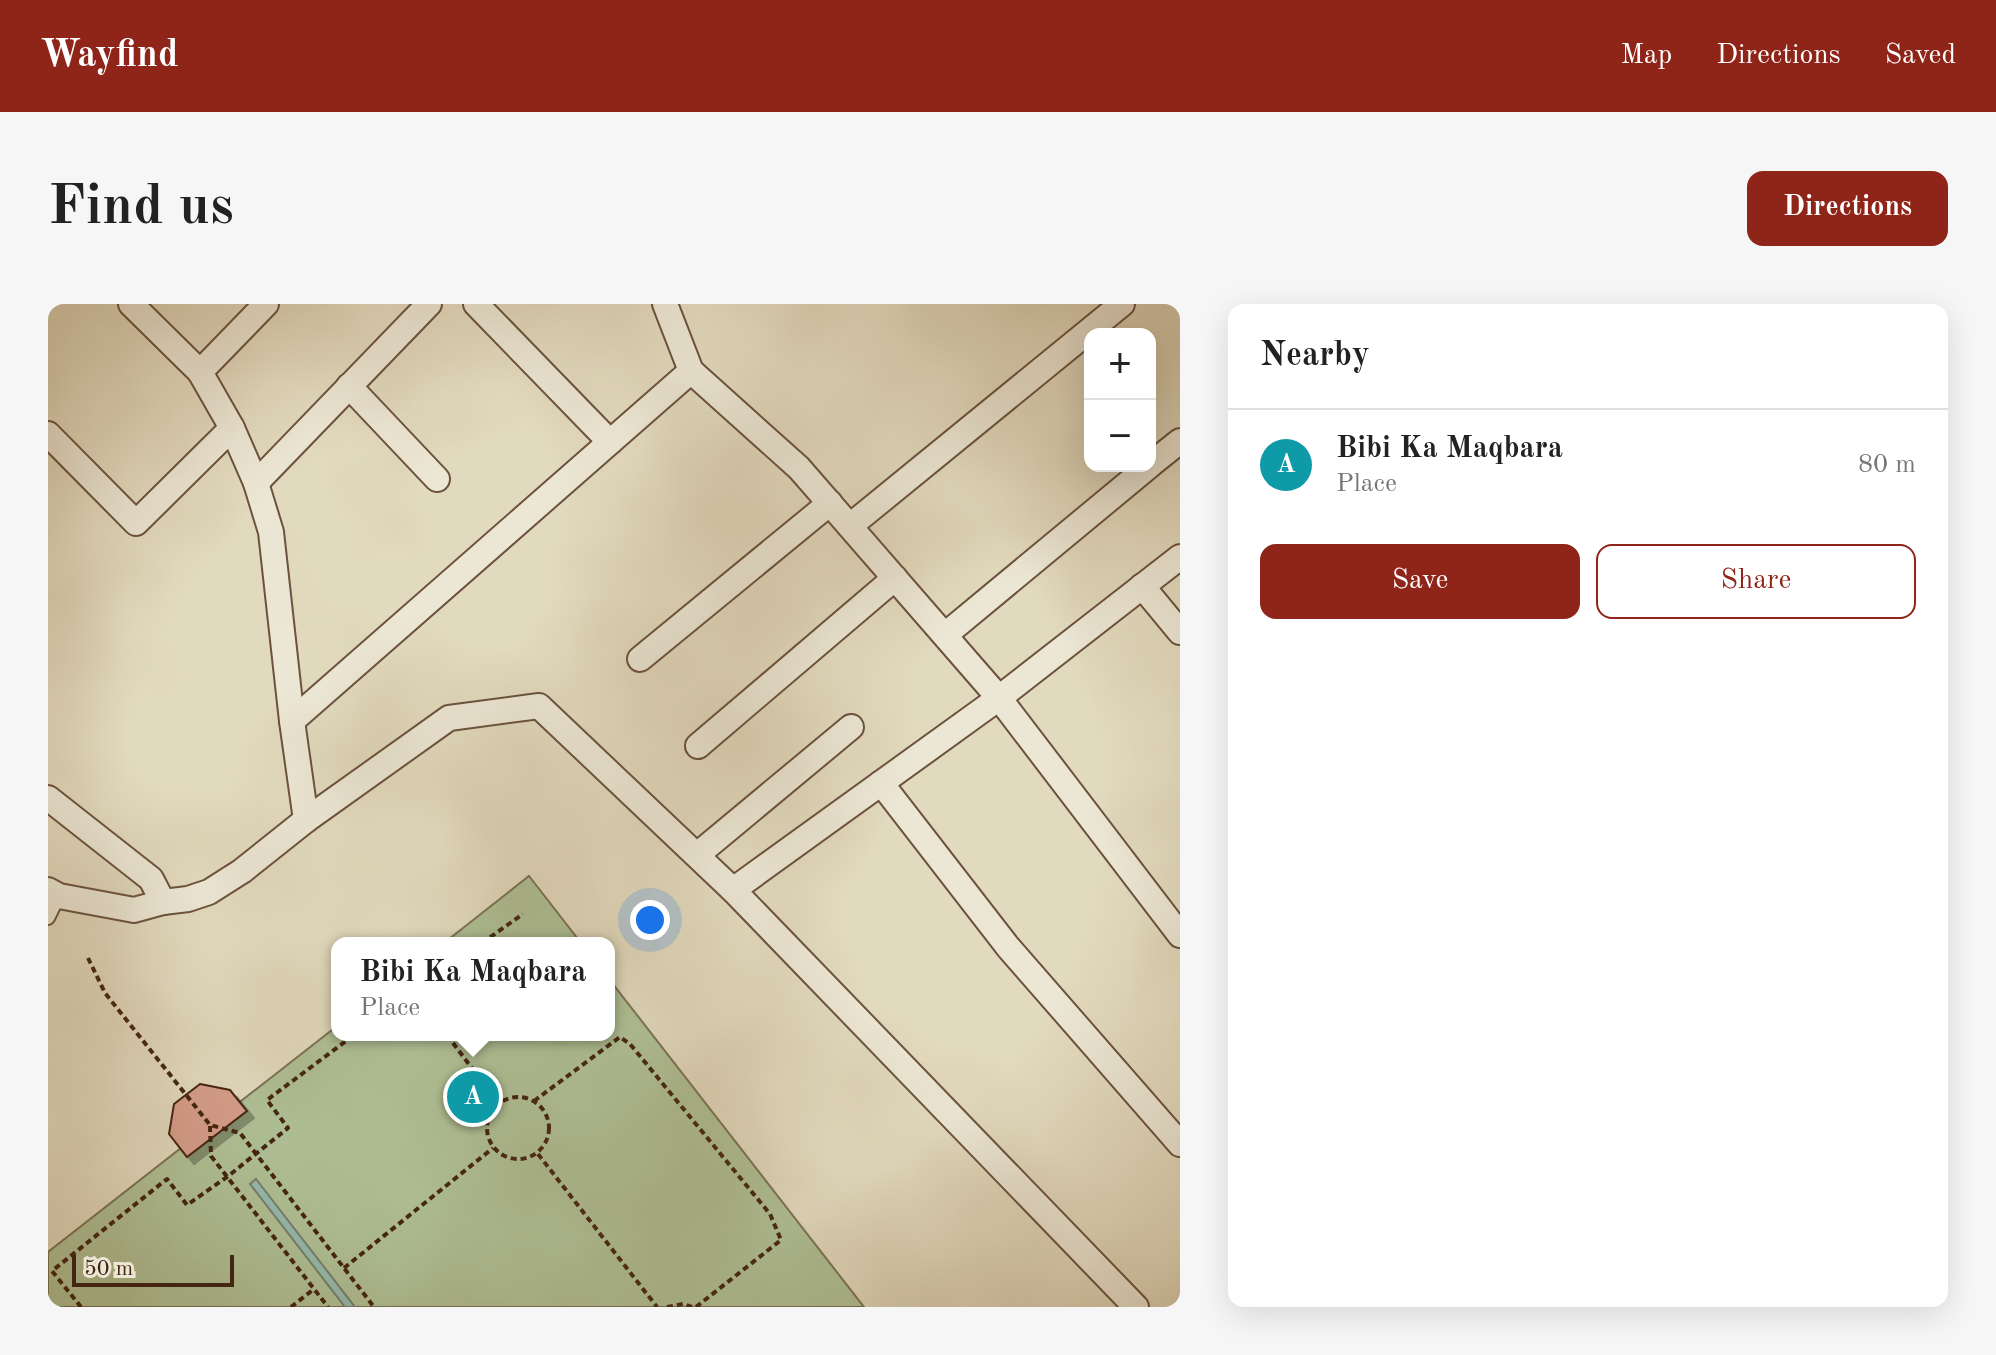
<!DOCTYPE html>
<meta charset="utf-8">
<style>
:root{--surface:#fff;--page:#f6f6f6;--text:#222;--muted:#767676;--line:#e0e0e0;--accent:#8f2418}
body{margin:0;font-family:"Old Standard TT",serif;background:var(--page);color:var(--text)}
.controls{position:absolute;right:24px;top:24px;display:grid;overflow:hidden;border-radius:16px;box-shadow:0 8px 32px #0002}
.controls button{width:72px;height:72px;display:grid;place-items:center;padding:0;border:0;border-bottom:2px solid var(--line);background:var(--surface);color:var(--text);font:40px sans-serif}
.scale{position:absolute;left:24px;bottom:20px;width:162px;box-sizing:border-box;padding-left:8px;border:4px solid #442512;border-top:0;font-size:22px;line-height:28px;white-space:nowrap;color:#442512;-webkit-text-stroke:6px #ece7d5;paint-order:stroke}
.you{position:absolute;left:602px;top:616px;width:28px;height:28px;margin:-20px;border:6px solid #fff;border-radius:50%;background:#1a73e8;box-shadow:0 0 0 12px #1a73e833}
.badge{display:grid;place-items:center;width:52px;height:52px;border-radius:50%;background:var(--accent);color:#fff;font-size:26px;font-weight:700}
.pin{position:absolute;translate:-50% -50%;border:4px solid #fff;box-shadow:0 2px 8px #0006}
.popup{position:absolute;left:283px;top:633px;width:284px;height:104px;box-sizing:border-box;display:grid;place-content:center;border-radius:16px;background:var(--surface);filter:drop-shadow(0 2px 6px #0005);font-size:26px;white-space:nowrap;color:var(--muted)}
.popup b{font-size:30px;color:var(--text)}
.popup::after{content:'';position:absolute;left:50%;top:100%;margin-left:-16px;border:16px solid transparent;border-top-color:var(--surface)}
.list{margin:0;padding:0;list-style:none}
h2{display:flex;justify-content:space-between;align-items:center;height:104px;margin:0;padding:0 32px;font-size:34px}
h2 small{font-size:26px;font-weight:400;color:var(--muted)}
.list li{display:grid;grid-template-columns:52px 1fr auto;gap:24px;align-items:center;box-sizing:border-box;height:112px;padding:0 32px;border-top:2px solid var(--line)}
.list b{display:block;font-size:30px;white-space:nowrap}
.list p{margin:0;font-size:26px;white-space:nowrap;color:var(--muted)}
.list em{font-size:26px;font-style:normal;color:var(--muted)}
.actions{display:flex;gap:16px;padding:24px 32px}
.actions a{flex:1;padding:18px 0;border:2px solid var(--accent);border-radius:16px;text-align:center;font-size:28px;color:var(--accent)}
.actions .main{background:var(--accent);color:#fff}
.map{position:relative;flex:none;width:1132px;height:1003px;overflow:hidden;border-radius:16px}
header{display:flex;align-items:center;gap:48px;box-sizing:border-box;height:112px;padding:0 40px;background:var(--accent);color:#fff}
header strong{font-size:38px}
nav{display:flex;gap:44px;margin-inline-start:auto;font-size:28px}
.intro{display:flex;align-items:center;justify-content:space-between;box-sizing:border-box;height:192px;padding:0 48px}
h1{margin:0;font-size:56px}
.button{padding:20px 36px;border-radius:16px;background:var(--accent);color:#fff;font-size:28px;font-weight:700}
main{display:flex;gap:48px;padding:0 48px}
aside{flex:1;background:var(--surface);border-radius:16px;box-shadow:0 8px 32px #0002}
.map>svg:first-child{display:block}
.green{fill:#afc095;stroke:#7a7254;stroke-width:2}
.water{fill:#95bbad;stroke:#757f6f;stroke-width:2}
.building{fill:#d69e8b;stroke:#442512;stroke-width:2;filter:url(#shadow)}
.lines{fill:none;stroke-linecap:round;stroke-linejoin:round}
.service-casing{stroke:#6c523d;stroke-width:16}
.minor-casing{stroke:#6c523d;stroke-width:28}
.path{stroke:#442512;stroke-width:4;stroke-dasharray:6 4;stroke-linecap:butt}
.service{stroke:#ece7d5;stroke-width:12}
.minor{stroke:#ece7d5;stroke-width:24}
</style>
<header>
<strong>Wayfind</strong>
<nav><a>Map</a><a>Directions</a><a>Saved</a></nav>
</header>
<div class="intro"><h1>Find us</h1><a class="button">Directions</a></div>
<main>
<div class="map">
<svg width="1132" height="1003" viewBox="0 0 1132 1003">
<defs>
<filter id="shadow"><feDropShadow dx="7" dy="7" stdDeviation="0" flood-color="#0004"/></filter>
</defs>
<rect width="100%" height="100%" fill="#e2dabe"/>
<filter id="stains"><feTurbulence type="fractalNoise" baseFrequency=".0025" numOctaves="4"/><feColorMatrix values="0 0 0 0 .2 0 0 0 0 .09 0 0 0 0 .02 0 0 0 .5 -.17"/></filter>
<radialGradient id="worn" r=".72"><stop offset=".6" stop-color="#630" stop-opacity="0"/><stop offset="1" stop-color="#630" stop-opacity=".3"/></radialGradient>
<g class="green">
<path d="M481,572L533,639H396Z"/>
<path d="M561,675L816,1003H0V948L289,722V731H561Z"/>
</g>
<path class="water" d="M208,875L307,1003H297L202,880Z"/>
<path class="building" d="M152,780L182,786L199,807L139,853L121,830L126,800Z"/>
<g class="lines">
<g class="service-casing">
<path id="service" d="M0,614L11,592"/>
</g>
<g class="minor-casing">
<g id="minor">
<path d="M83,0L152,68L184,124L208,179L223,228L244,417L258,516"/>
<path d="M428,0L562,138"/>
<path d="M617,0L643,67L751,164L951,394L1132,631"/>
<path d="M152,68L218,0"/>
<path d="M301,82L389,175"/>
<path d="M0,130L88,219L184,124"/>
<path d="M1102,161L1132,137"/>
<path d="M208,179L381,0"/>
<path d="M802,222L1074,0"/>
<path d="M1094,282L1132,328"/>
<path d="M897,331L1101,162"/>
<path d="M592,355L782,199"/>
<path d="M244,417L643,67"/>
<path d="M650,442L847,274"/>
<path d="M833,479L960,643L1132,840"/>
<path d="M0,494L103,575L115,598"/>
<path d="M649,551L803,423"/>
<path d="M0,586L11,592L86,606L115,598L140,595L161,588L194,567L258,516L401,414L491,402L685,586L1088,1003"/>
<path d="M685,586L951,394L1132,253"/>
</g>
</g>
<g class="path">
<path d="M434,639L475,610"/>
<path d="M40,654L57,689L162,821L192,829L326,1003"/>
<path d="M399,731L450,799"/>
<circle cx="470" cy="824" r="31"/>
<path d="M486,797L572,733L582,740L722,910L733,936L648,1003"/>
<path d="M162,822L163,852L280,1003"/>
<path d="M490,850L609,1003"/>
<path d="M296,964L445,844"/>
<path d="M33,1003L4,967L119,875L139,901L179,873L240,824L219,796L306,731"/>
<path d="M243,1003L266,985"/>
<path d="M619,1003L635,1000L644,1003"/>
</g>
<use href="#service" class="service"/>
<use href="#minor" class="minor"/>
</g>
<rect width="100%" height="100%" filter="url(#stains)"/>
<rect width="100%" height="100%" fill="url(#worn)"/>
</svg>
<div class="controls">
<button>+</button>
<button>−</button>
</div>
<div class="scale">50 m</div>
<div class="you"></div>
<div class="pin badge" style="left:425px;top:793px;background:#0f9aa8">A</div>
<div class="popup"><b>Bibi Ka Maqbara</b>Place</div>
</div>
<aside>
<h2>Nearby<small></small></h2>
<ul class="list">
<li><span class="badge" style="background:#0f9aa8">A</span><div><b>Bibi Ka Maqbara</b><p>Place</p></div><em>80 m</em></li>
</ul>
<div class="actions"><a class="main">Save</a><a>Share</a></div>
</aside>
</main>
